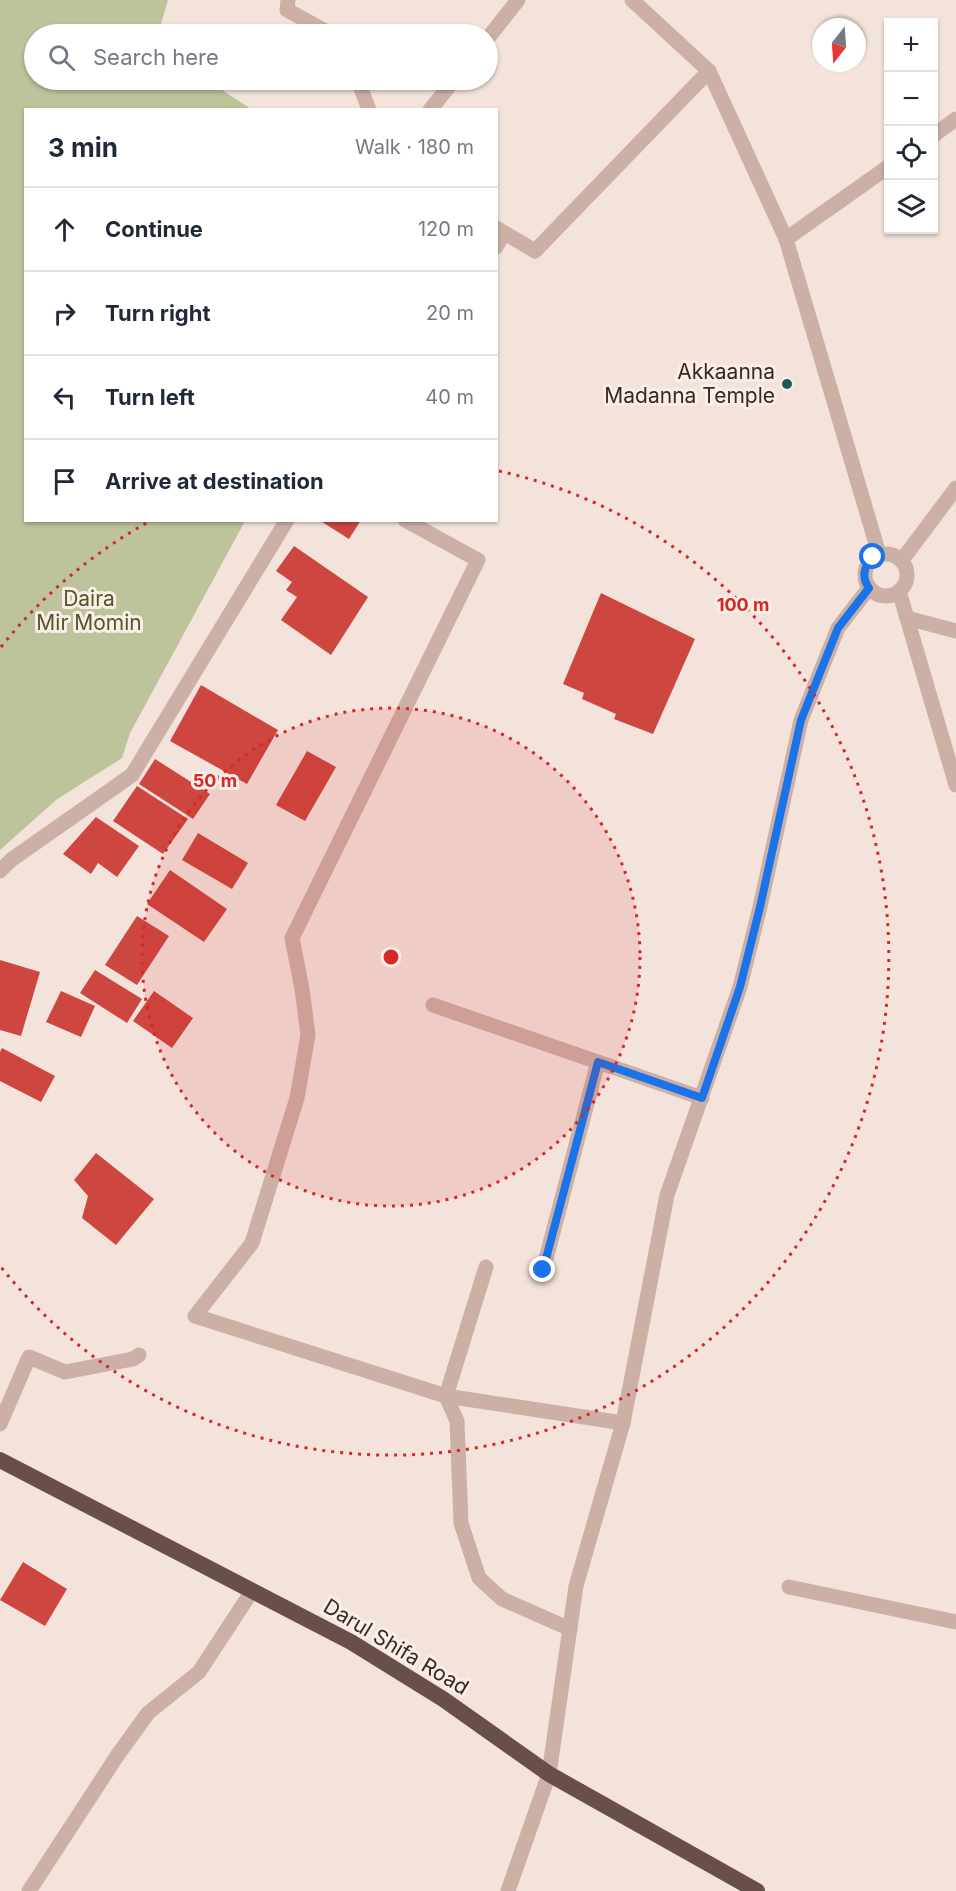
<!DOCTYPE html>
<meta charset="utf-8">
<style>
:root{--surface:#fff;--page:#f2f2f3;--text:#1f2937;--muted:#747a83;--line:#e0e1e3}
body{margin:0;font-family:Inter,sans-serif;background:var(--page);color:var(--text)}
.controls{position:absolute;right:18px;top:18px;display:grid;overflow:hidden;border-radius:0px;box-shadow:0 2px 4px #0004}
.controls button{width:54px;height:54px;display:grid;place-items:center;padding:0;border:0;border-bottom:2px solid var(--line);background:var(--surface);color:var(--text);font:30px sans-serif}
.compass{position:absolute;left:812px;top:18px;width:54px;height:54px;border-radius:50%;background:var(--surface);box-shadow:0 2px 4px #0004;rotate:197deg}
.stop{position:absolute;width:18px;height:18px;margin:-14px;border:4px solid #1a73e8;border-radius:50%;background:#fff}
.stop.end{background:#1a73e8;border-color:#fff;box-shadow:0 2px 6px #0008}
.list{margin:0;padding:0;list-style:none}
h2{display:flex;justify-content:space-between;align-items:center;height:78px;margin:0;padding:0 24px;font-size:26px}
h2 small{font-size:20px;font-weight:400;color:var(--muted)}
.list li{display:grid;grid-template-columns:39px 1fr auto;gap:18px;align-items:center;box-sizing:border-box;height:84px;padding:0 24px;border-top:2px solid var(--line)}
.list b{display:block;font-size:22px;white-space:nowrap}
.list em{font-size:20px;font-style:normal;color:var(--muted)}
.icon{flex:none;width:33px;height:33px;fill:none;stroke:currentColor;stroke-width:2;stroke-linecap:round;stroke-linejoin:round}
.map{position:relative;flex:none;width:956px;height:1891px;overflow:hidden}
.search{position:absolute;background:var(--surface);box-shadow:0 2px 4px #0004;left:24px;top:24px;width:474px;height:66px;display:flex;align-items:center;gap:15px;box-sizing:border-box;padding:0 21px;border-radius:33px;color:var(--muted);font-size:22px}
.panel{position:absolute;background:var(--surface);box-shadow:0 2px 4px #0004;left:24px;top:108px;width:474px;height:414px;border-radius:0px}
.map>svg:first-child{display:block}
.green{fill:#bdc39a}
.building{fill:#cd463f}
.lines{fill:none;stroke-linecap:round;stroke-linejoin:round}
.minor{stroke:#ccb0a6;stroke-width:15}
.tertiary{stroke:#ccb0a6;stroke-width:15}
.trunk{stroke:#6a4e4a;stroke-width:16}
.route{stroke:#1a73e8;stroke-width:8}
.ring{fill:none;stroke:#d62828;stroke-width:3;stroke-dasharray:3 6}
.poi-dot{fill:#1a5c53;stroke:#fbeee7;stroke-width:2}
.labels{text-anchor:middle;stroke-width:6;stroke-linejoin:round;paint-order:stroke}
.poi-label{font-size:21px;fill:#382927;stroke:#fbeee7;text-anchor:end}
.park-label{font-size:21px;fill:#505729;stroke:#fbeee7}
.street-label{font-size:21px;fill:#382927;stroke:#fbeee7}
.centre{fill:#d62828;stroke:#fbeee7;stroke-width:3}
.ring-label{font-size:18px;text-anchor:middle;font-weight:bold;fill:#d62828;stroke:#fbeee7;stroke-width:6;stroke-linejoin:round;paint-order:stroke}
</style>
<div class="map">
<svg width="956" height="1891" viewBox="0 0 956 1891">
<rect width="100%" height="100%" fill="#f3e3db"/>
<path class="green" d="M0,0H168L158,34H34V80H207L251,109L26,110V520L245,521L130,733L122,758L56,800L0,850Z"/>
<g class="building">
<path d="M319,520H361L349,539Z"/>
<path d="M294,546L368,597L331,655L281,620L297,597L286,590L292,582L276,571Z"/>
<path d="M601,593L695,639L653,734L614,719L616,714L582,699L584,693L563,684Z"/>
<path d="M201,685L278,730L247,784L170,741Z"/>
<path d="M307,751L336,767L305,821L276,805Z"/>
<path d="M155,759L210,794L193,819L139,784Z"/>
<path d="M137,786L188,819L163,854L113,821Z"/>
<path d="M96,817L139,846L117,877L98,863L91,874L63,854Z"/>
<path d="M198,833L248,863L232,889L182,860Z"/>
<path d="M170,870L227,909L204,942L147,904Z"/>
<path d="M137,916L169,936L137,985L105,965Z"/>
<path d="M0,960L40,972L21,1036L0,1030Z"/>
<path d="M95,970L142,999L127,1023L80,993Z"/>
<path d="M61,991L95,1006L81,1037L46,1022Z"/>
<path d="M154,991L193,1018L172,1048L133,1021Z"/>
<path d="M2,1048L55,1076L41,1102L0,1081V1052Z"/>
<path d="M96,1153L154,1199L116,1245L82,1218L88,1196L74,1180Z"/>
<path d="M23,1562L67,1589L45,1626L0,1600Z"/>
</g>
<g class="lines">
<g class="minor">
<path d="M288,0L287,10L331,34"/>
<path d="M632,0L709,71L786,239L879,554"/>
<path d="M358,80L369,110"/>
<path d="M934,135L956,119"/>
<path d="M496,228L535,251L709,71"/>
<path d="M786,239L888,167"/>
<path d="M496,247L504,233"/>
<path d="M405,520L478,560L292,938L302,989L308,1035L297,1098L252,1243L195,1316L446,1396L623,1423"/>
<path d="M899,591L956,785"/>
<path d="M907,618L956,631"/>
<path d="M433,1005L702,1098"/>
<path d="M486,1267L446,1396L457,1421L461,1523L479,1578L502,1599L570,1629"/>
<path d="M543,1270L598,1062"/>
<path d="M0,1424L29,1357L65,1372L133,1359L139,1355"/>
<path d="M789,1587L956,1622"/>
<path d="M29,1891L117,1756L148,1713L199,1672L252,1591"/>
</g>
<g class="tertiary">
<path d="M488,38L518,0"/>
<path d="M430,110L454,80"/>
<circle cx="886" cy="575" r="21"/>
<path d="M902,560L956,488"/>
<path d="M0,871L11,860L132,775L287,520"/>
<path d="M508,1891L549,1774L576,1586L623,1423L667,1195L740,987L760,907L801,720L838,628L869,588"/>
</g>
<path class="trunk" d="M0,1460L351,1642L443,1699L549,1774L757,1891"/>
</g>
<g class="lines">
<path class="route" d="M543,1270L598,1062L702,1098L740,987L760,907L801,720L838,628L869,588C861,577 864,566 873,557"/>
</g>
<circle cx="391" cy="957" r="249" fill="#d62828" fill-opacity=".12"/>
<g class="ring">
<circle cx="391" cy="957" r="249"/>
<path d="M1 647A498 498 0 0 1 150 521M499 471A498 498 0 1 1 1 1267"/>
</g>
<circle class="poi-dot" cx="787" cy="384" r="6"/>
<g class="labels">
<g class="poi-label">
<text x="775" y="379">Akkaanna<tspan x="775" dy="24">Madanna Temple</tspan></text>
</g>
<g class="park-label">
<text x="89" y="606">Daira<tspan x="89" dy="24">Mir Momin</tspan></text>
</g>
<g class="street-label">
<text transform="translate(396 1647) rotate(31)" y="7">Darul Shifa Road</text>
</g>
</g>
<circle cx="391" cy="957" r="9" class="centre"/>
<g class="ring-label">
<text x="743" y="611">100 m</text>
<text x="215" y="787">50 m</text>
</g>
</svg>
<div class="controls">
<button>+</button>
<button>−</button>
<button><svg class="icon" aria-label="locate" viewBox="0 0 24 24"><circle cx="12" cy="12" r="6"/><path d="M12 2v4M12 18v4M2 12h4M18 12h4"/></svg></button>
<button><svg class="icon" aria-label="layers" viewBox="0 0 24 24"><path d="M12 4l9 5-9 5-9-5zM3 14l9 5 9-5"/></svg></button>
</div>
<svg class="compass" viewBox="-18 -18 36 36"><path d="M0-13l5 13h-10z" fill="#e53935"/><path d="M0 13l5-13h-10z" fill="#747a83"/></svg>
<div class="stop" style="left:873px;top:557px"></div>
<div class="stop end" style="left:543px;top:1270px"></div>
<div class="search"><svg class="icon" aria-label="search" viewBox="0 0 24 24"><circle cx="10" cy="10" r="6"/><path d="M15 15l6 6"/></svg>Search here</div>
<section class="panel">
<h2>3 min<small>Walk · 180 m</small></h2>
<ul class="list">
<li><svg class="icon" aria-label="ahead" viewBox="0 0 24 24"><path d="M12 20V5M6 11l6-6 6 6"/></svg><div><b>Continue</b></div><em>120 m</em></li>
<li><svg class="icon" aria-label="right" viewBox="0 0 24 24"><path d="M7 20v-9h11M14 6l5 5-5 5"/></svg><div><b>Turn right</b></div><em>20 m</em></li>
<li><svg class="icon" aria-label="left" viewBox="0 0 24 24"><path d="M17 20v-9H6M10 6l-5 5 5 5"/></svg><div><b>Turn left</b></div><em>40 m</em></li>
<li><svg class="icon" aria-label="arrive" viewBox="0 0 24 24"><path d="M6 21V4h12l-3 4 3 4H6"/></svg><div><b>Arrive at destination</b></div></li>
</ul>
</section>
</div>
